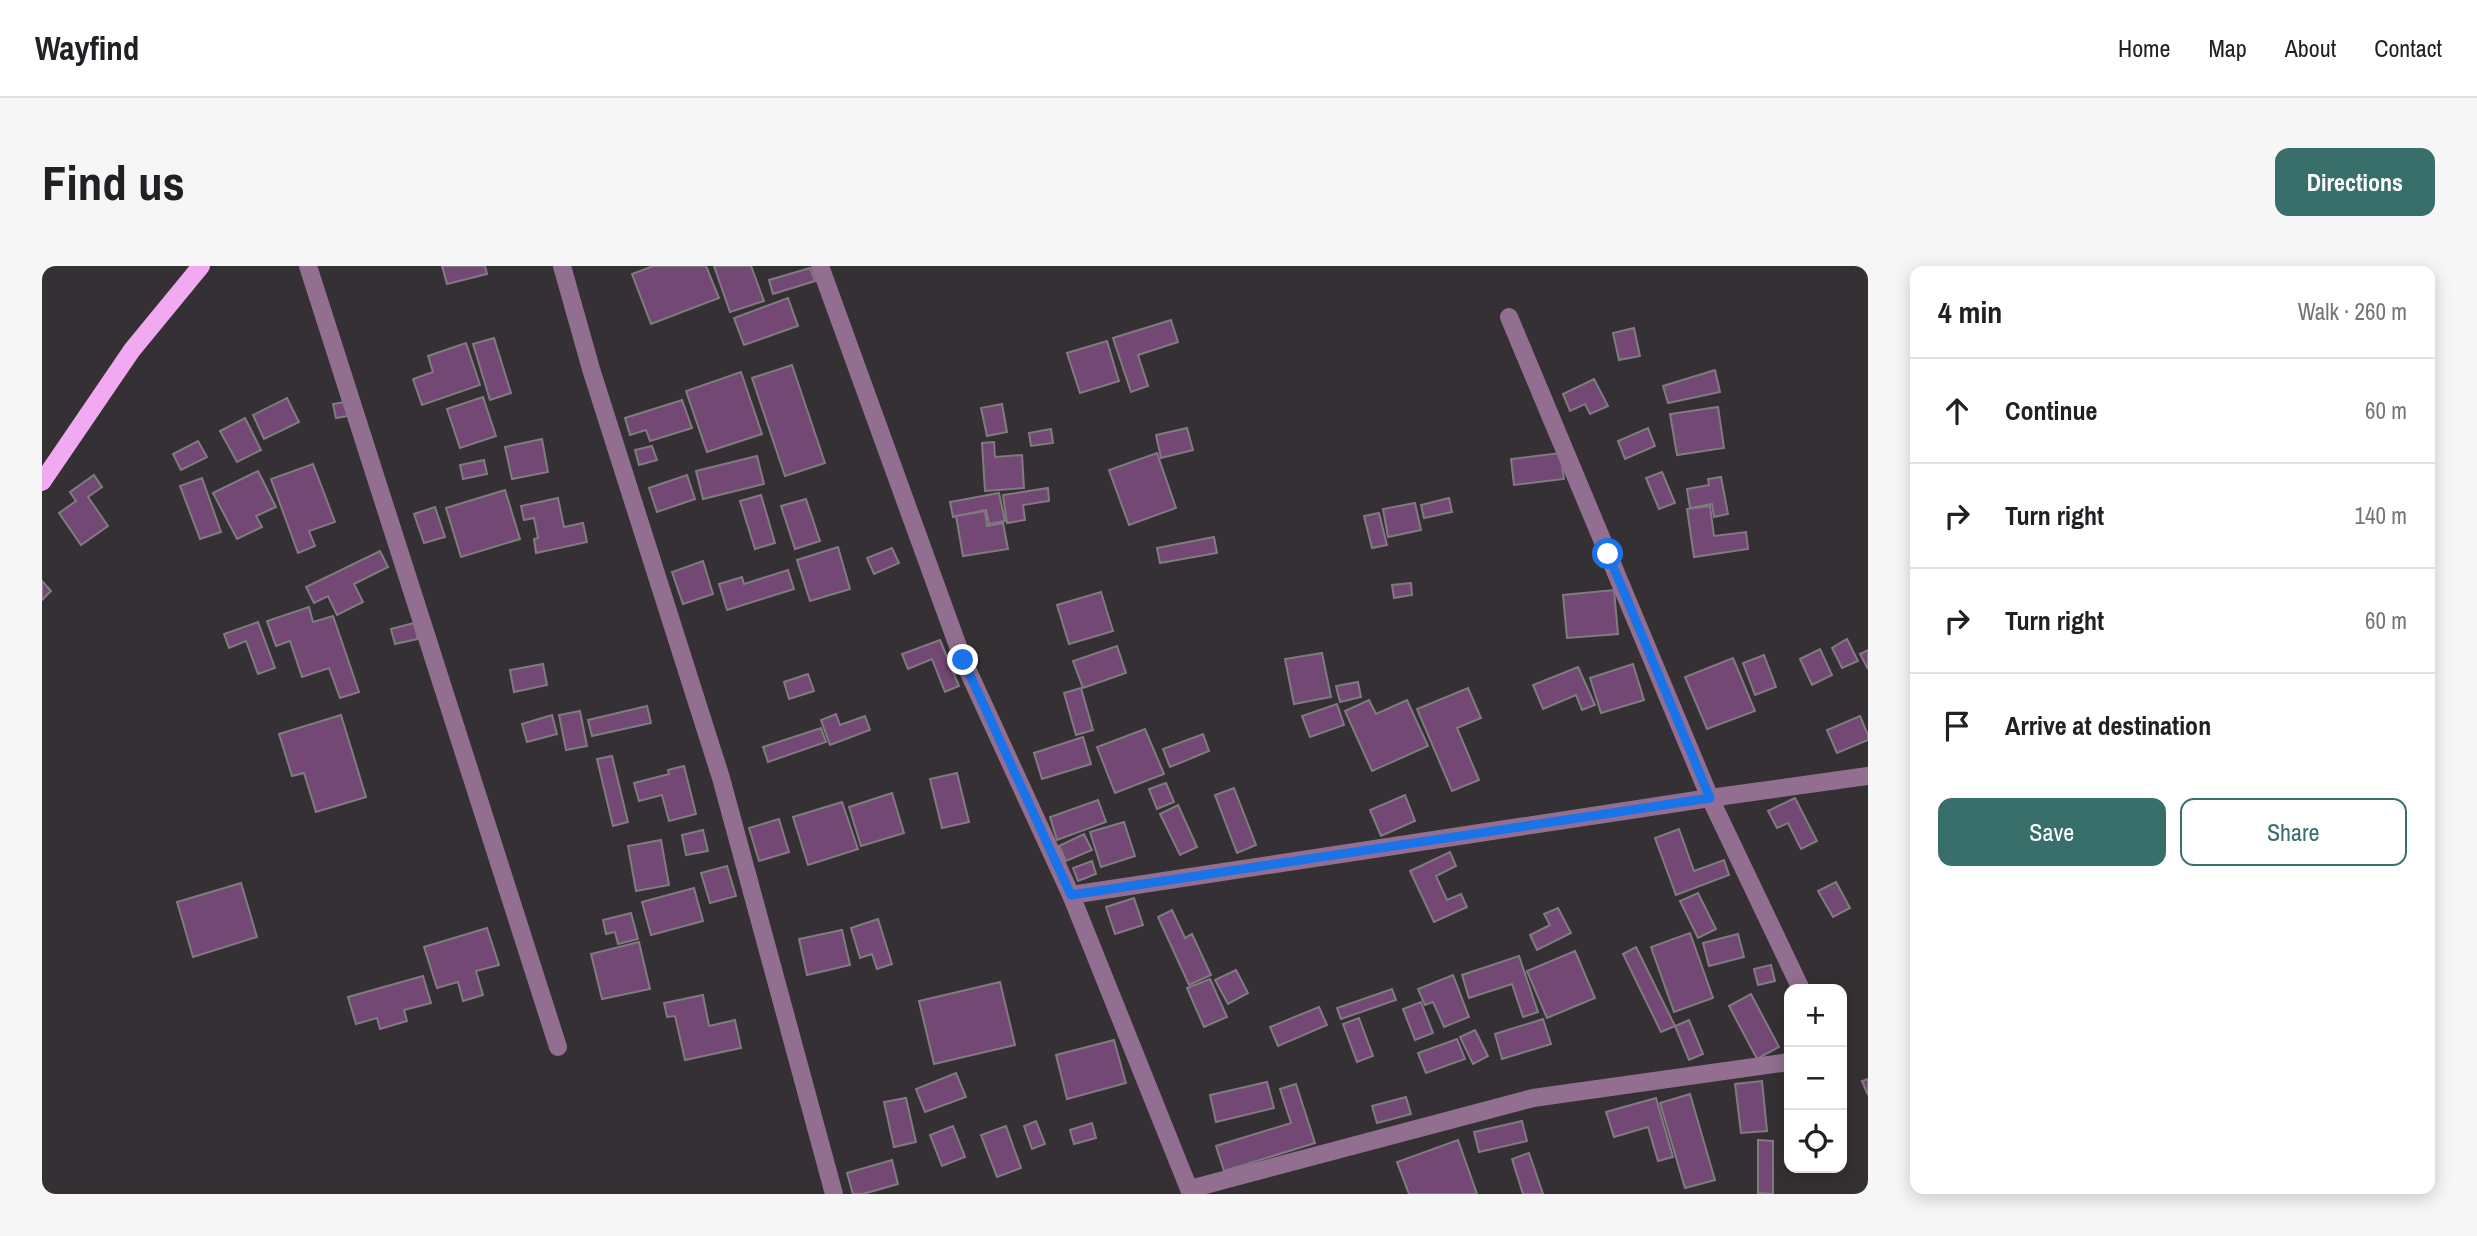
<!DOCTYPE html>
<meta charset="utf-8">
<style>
:root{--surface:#fff;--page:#f6f6f6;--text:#202124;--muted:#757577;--line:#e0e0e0;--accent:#396f6b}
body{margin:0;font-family:"Archivo Narrow",sans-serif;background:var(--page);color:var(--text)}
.controls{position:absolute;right:21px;bottom:21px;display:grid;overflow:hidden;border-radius:14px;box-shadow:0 4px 18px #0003}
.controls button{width:63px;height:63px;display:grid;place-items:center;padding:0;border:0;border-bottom:2px solid var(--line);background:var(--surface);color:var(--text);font:35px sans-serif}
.stop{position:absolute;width:21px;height:21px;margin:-16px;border:5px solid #1a73e8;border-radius:50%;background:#fff}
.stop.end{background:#1a73e8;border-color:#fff;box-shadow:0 2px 7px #0008}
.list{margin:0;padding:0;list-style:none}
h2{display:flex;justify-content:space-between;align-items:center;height:91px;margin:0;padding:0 28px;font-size:30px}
h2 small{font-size:23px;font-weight:400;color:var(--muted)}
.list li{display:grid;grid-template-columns:46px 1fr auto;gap:21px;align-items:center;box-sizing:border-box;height:105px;padding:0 28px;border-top:2px solid var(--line)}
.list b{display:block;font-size:26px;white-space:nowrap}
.list em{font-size:23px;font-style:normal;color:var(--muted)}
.actions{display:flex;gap:14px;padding:21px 28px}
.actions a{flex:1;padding:16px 0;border:2px solid var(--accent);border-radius:14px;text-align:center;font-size:24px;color:var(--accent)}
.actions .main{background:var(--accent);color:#fff}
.icon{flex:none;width:38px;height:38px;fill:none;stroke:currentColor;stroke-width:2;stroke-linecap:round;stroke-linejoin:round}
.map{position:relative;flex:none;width:1826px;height:928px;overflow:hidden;border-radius:14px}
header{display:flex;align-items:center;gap:42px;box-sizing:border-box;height:98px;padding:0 35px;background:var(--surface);border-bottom:2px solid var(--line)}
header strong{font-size:33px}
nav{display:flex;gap:38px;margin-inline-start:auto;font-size:24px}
.intro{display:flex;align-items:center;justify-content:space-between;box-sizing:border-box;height:168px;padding:0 42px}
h1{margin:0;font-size:49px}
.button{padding:18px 32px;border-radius:14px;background:var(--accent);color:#fff;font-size:24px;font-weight:700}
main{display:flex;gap:42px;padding:0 42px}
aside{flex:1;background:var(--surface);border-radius:14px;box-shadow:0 4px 18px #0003}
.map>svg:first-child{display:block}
.building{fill:#734874;stroke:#807b80;stroke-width:2}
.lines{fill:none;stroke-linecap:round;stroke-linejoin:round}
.minor{stroke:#926f91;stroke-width:18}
.major{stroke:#f1a9f2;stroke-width:18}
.route{stroke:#1a73e8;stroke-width:9}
</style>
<header>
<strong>Wayfind</strong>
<nav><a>Home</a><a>Map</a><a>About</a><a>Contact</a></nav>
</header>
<div class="intro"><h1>Find us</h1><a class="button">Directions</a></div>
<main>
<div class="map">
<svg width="1826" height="928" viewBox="0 0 1826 928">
<rect width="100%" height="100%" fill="#353034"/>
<g class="building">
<path d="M400,0H443L445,8L405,18Z"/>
<path d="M611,0H664L677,32L609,58L590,8Z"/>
<path d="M672,0H709L722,35L688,46Z"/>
<path d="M768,2L773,15L731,28L727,14Z"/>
<path d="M746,32L756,60L702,79L692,52Z"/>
<path d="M1129,54L1136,76L1096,89L1106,120L1089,126L1071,72Z"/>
<path d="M1592,62L1598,90L1577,94L1571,67Z"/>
<path d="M452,72L469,127L448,134L431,78Z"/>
<path d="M1065,75L1077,115L1038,127L1025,87Z"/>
<path d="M424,77L438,119L380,139L371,113L391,106L386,90Z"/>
<path d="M750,99L783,197L743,210L710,112Z"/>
<path d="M1673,104L1678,126L1626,137L1621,120Z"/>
<path d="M699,106L720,168L665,186L644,125Z"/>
<path d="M1552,113L1566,140L1548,148L1543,138L1528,145L1521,128Z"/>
<path d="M441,131L454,170L418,182L405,143Z"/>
<path d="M245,132L257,156L222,173L211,149Z"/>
<path d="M640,134L650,162L608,175L604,164L588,169L583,152Z"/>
<path d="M303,136L306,150L294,152L291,138Z"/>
<path d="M960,138L965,166L945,170L939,142Z"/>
<path d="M1676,141L1682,182L1635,189L1628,148Z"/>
<path d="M203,152L219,184L195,196L178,165Z"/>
<path d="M1145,162L1151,184L1119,192L1114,169Z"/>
<path d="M1606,162L1613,180L1583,193L1576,175Z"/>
<path d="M1009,163L1011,177L989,180L987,167Z"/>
<path d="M500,173L506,206L470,213L463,181Z"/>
<path d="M156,175L165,191L139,204L131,188Z"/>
<path d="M952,176L953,191L980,189L982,222L943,225L940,177Z"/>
<path d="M610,180L615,194L597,199L593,184Z"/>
<path d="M1115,187L1134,242L1087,259L1067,204Z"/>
<path d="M1518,187L1522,213L1472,219L1469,193Z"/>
<path d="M715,190L722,218L661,233L654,205Z"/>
<path d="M442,194L445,208L421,213L418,199Z"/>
<path d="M271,198L293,256L267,265L273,280L256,287L229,213Z"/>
<path d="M216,205L234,241L214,250L220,261L195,273L171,227Z"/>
<path d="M1620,206L1633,237L1617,243L1604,212Z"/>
<path d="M52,209L60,221L46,231L66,260L39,279L17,247L34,235L28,226Z"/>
<path d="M645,209L653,233L615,246L607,222Z"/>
<path d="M1679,211L1686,248L1672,251L1670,238L1648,242L1645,223L1667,219L1666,213Z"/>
<path d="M160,212L179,266L158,273L138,220Z"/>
<path d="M1006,222L1007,235L981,239L983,254L965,257L961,229Z"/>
<path d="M463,224L478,273L419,291L404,242Z"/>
<path d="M957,227L963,255L947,258L944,244L911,251L908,236Z"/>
<path d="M719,229L733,277L713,283L698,235Z"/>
<path d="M516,232L522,261L541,257L545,276L494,287L492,273L496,272L492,252L482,254L479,240Z"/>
<path d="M1407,232L1410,246L1382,252L1379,239Z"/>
<path d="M764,233L778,275L753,283L739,240Z"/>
<path d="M1373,237L1379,264L1346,271L1341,243Z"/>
<path d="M1668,240L1672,270L1704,266L1706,283L1652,291L1645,243Z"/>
<path d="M393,241L403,271L382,277L372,248Z"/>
<path d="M943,245L945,260L961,257L966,283L921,290L914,250Z"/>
<path d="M1337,247L1345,279L1330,282L1322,250Z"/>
<path d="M1172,271L1175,287L1118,297L1115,282Z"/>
<path d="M796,281L808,323L768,335L755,294Z"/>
<path d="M850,282L857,297L832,308L825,292Z"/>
<path d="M338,285L346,301L312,318L321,336L295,349L286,330L272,337L264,321Z"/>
<path d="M661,295L671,328L641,338L630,306Z"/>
<path d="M746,304L752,323L685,344L677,318L700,311L702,318Z"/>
<path d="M0,315L9,325L0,334Z"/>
<path d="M1369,317L1370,329L1352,332L1350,319Z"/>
<path d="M1572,324L1576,368L1525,372L1521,329Z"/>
<path d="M1059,326L1071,365L1027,378L1015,339Z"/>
<path d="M267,341L271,356L291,350L317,426L298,432L287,402L260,411L248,375L234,380L225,355Z"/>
<path d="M216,356L233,402L216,408L204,375L187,382L182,368Z"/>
<path d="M372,357L376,373L353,378L349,363Z"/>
<path d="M1805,373L1816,395L1800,402L1790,382Z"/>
<path d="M898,374L917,420L903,426L890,393L866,403L860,388Z"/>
<path d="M1075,380L1084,407L1041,422L1031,395Z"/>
<path d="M1778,383L1790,409L1770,419L1758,393Z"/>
<path d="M1826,384V403L1818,388Z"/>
<path d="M1280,387L1289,431L1252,438L1243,393Z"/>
<path d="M1722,389L1734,421L1713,429L1701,397Z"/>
<path d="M1691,392L1713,445L1665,463L1643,411Z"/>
<path d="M501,398L505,419L472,426L468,404Z"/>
<path d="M1591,398L1602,434L1559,447L1548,412Z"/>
<path d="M1536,401L1553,439L1540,444L1534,429L1501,443L1491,419Z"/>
<path d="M766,408L772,425L747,433L742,416Z"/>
<path d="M1316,416L1319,431L1298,436L1294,420Z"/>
<path d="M1039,422L1051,464L1034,469L1022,427Z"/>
<path d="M1426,422L1439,452L1415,462L1437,514L1410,525L1375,443Z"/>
<path d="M1327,434L1334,448L1365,434L1386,480L1330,505L1303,445Z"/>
<path d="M1295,438L1302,459L1268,471L1260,450Z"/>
<path d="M605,440L609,457L550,470L546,454Z"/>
<path d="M538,445L545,480L524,484L517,449Z"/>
<path d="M794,448L798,459L823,450L828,464L788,479L779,454Z"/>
<path d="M299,449L324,531L274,546L262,507L250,510L237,468Z"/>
<path d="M510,449L515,468L485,476L480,458Z"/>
<path d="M1818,450L1826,469V474L1795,487L1785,464Z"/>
<path d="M779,462L784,476L726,496L721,481Z"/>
<path d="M1103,463L1122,508L1073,527L1055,481Z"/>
<path d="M1161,468L1167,485L1128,501L1121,483Z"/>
<path d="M1041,471L1049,498L1000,513L992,487Z"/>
<path d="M570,490L586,556L571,560L555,493Z"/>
<path d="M642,500L654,548L627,555L620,529L597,535L592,517L627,508L626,504Z"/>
<path d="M915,507L927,556L900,562L888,513Z"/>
<path d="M1124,517L1132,536L1115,543L1107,523Z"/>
<path d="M1192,522L1214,579L1195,587L1173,529Z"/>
<path d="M850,527L862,567L819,580L807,541Z"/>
<path d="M1363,529L1373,555L1339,570L1328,544Z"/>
<path d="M1753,532L1775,575L1759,583L1746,557L1735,562L1726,545Z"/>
<path d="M1056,534L1064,556L1015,574L1008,551Z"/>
<path d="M800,536L816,583L766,599L751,551Z"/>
<path d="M1136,539L1155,581L1138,589L1118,548Z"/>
<path d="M737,553L747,586L717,595L707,562Z"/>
<path d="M1082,556L1093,590L1059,601L1048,566Z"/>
<path d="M1637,563L1652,605L1682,594L1687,609L1634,629L1613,572Z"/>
<path d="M661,564L666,585L644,589L640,569Z"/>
<path d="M1042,568L1050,584L1024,595L1017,580Z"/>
<path d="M619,574L627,619L594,625L586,580Z"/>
<path d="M1408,586L1414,600L1394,610L1405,634L1419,628L1425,641L1392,656L1368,605Z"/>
<path d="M1050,595L1054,608L1036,615L1031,602Z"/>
<path d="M685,600L694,630L668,637L659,607Z"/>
<path d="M1794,616L1808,642L1791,651L1776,625Z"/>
<path d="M199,617L215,671L151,691L135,636Z"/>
<path d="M652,622L661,655L609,669L600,636Z"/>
<path d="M1656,627L1674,663L1656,672L1638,635Z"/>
<path d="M1092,632L1101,659L1073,668L1064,641Z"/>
<path d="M1516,642L1529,667L1495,684L1488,669L1508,659L1502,648Z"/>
<path d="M1130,644L1143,672L1150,668L1169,709L1147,719L1116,651Z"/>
<path d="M589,647L596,673L576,678L573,666L564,668L561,654Z"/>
<path d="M836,653L850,698L835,703L830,688L818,692L809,662Z"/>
<path d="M445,662L457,699L434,705L441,729L421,735L416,716L395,722L382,681Z"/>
<path d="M800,664L808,699L765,709L757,673Z"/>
<path d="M1648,667L1671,732L1632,746L1609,681Z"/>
<path d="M1696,668L1702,691L1667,700L1661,677Z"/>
<path d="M597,676L608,723L560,733L549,688Z"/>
<path d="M1594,681L1633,760L1619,766L1581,688Z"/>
<path d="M1533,685L1553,732L1505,752L1485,705Z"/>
<path d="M1477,690L1496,746L1481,751L1470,718L1427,732L1420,709Z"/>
<path d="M1729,699L1733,715L1716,719L1712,703Z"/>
<path d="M1194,704L1206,727L1186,738L1173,714Z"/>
<path d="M1411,709L1427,751L1402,761L1391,736L1383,739L1376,723Z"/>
<path d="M381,710L389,737L362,744L365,755L338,763L335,752L314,758L306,731Z"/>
<path d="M1168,713L1185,751L1162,761L1145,722Z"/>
<path d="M958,716L973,779L892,798L877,735Z"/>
<path d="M1350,723L1354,734L1299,753L1295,742Z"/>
<path d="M1709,728L1737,781L1715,793L1687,740Z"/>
<path d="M661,729L667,760L693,754L699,782L643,794L633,750L625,751L622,737Z"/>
<path d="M1379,736L1391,767L1373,774L1361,743Z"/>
<path d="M1277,741L1285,759L1236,780L1228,761Z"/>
<path d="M1317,752L1331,790L1315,796L1301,758Z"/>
<path d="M1501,753L1509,778L1460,793L1453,768Z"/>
<path d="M1647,754L1661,788L1647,794L1633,760Z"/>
<path d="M1433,764L1446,790L1431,798L1418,771Z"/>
<path d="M1415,773L1423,793L1384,807L1376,787Z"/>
<path d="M1072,774L1084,817L1025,833L1014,789Z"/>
<path d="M914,807L924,831L883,846L874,823Z"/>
<path d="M1826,813V829L1820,815Z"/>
<path d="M1720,815L1725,865L1699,867L1693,818Z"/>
<path d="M1225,816L1232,842L1174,856L1168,829Z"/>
<path d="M1254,818L1273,877L1182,905L1174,880L1249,857L1238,823Z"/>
<path d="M1648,828L1673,914L1643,922L1618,837Z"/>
<path d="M1364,831L1369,848L1335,857L1330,840Z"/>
<path d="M864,832L874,876L852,881L842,836Z"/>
<path d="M1614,832L1631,891L1616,895L1606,861L1572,871L1564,846Z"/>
<path d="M994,855L1003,878L990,883L982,860Z"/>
<path d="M1480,855L1485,875L1437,886L1432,866Z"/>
<path d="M1050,857L1054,872L1032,878L1028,864Z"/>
<path d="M911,860L923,891L900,900L888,869Z"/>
<path d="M964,860L979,902L955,911L939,869Z"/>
<path d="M1416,874L1435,928H1367L1355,896Z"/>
<path d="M1716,874L1731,875V928L1716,927Z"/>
<path d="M1487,887L1501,928H1481L1470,893Z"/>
<path d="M850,894L856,918L821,928H811L805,907Z"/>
</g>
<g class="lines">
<g class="minor">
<path d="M266,0L516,781"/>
<path d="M520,0L549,103L679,512L792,928"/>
<path d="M778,0L921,394L1029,629L1149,928"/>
<path d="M1467,51L1668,532L1759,723"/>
<path d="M1029,629L1668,532L1826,510"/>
<path d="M1148,923L1491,832L1747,796"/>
</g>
<path class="major" d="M0,216L90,84L159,0"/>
</g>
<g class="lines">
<path class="route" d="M921,394L1029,629L1668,532L1566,288"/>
</g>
</svg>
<div class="controls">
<button>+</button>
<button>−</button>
<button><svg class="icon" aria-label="locate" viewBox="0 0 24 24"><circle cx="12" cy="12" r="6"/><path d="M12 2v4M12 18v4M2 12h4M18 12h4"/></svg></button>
</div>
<div class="stop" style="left:1566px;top:288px"></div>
<div class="stop end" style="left:921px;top:394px"></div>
</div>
<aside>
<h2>4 min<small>Walk · 260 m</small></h2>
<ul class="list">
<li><svg class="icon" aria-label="ahead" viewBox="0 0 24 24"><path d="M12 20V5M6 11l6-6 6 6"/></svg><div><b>Continue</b></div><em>60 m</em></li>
<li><svg class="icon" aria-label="right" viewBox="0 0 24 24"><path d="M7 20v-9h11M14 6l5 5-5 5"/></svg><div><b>Turn right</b></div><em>140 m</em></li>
<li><svg class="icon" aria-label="right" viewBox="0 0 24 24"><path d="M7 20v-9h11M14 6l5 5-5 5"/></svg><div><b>Turn right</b></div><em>60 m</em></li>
<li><svg class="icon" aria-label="arrive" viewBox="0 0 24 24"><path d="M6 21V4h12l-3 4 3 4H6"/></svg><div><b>Arrive at destination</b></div></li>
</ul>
<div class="actions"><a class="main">Save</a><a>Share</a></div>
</aside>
</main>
